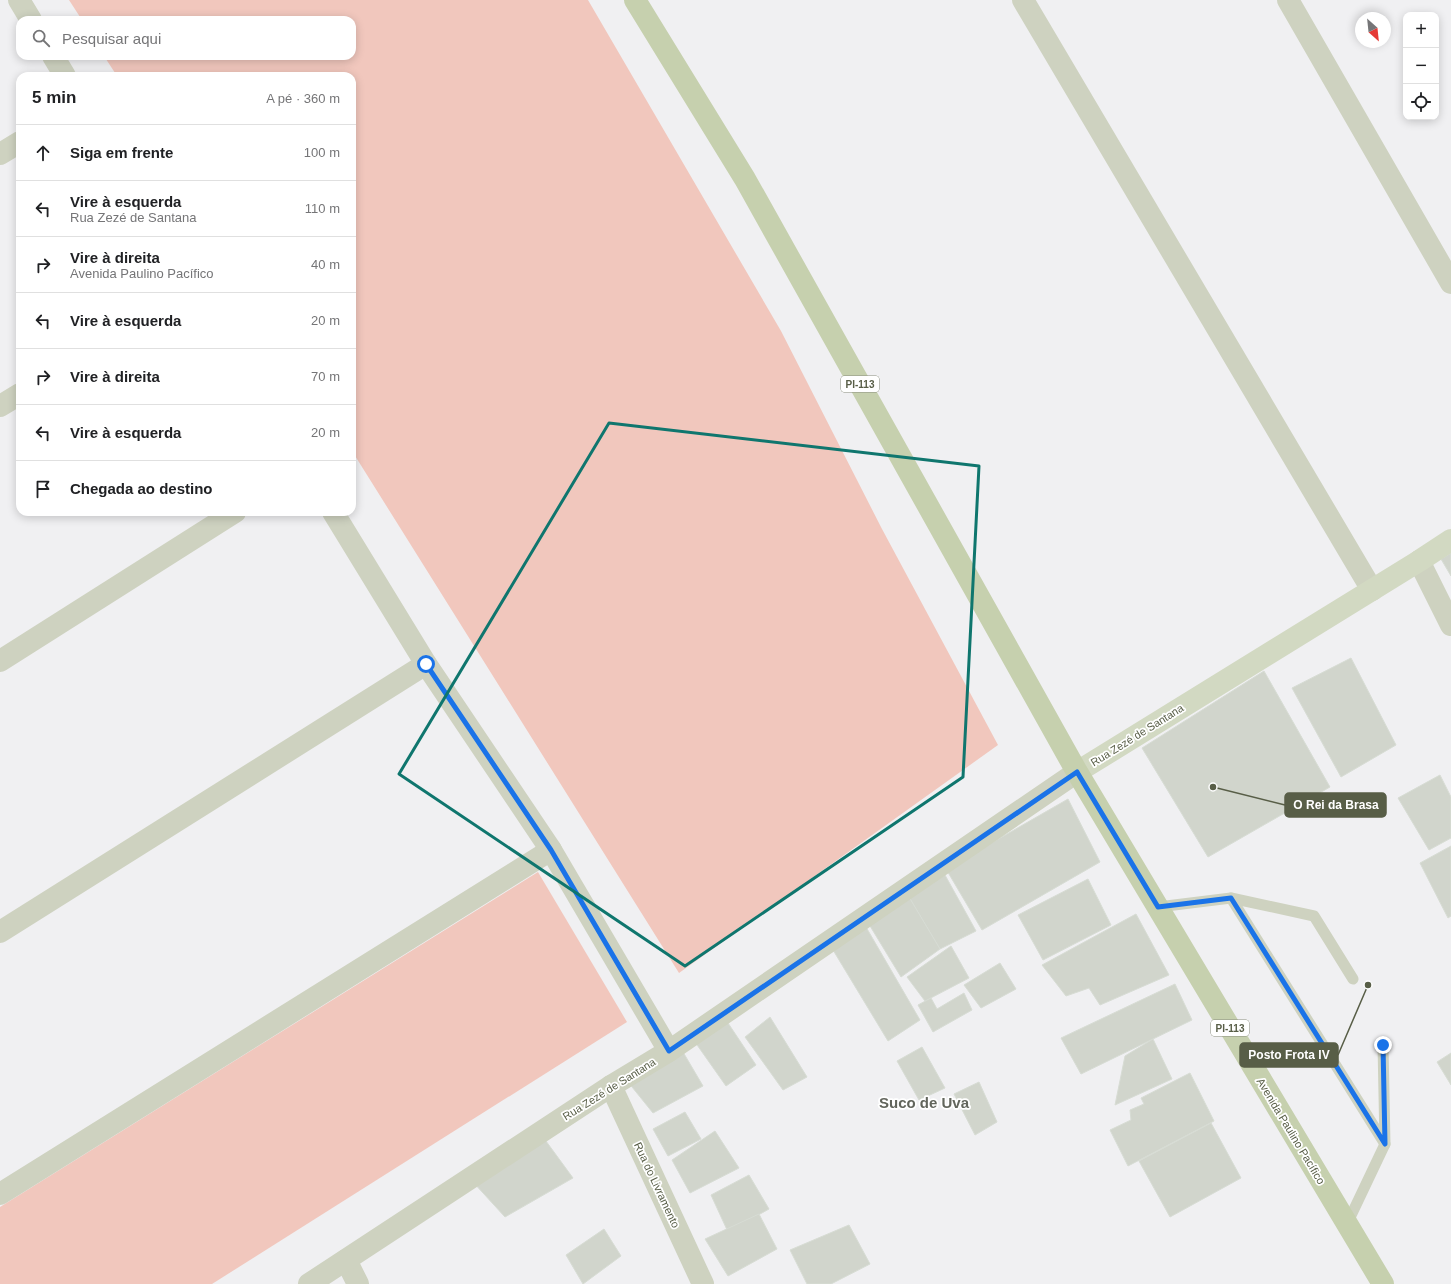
<!DOCTYPE html>
<html lang="pt">
<meta charset="utf-8">
<style>
:root{--surface:#fff;--page:#f6f6f6;--text:#202124;--muted:#757577;--line:#e0e0e0}
body{margin:0;font-family:Helvetica,sans-serif;background:var(--page);color:var(--text)}
.controls{position:absolute;right:12px;top:12px;display:grid;overflow:hidden;border-radius:8px;box-shadow:0 2px 10px #0003}
.controls button{width:36px;height:36px;display:grid;place-items:center;padding:0;border:0;border-bottom:1px solid var(--line);background:var(--surface);color:var(--text);font:20px sans-serif}
.compass{position:absolute;left:1355px;top:12px;width:36px;height:36px;border-radius:50%;background:var(--surface);box-shadow:0 2px 10px #0003;rotate:153deg}
.stop{position:absolute;width:12px;height:12px;margin:-9px;border:3px solid #1a73e8;border-radius:50%;background:#fff}
.stop.end{background:#1a73e8;border-color:#fff;box-shadow:0 1px 4px #0008}
.list{margin:0;padding:0;list-style:none}
h2{display:flex;justify-content:space-between;align-items:center;height:52px;margin:0;padding:0 16px;font-size:17px}
h2 small{font-size:13px;font-weight:400;color:var(--muted)}
.list li{display:grid;grid-template-columns:26px 1fr auto;gap:12px;align-items:center;box-sizing:border-box;height:56px;padding:0 16px;border-top:1px solid var(--line)}
.list b{display:block;font-size:15px;white-space:nowrap}
.list p{margin:0;font-size:13px;white-space:nowrap;color:var(--muted)}
.list em{font-size:13px;font-style:normal;color:var(--muted)}
.icon{flex:none;width:22px;height:22px;fill:none;stroke:currentColor;stroke-width:2;stroke-linecap:round;stroke-linejoin:round}
.map{position:relative;flex:none;width:1451px;height:1284px;overflow:hidden}
.search{position:absolute;background:var(--surface);box-shadow:0 2px 10px #0003;left:16px;top:16px;width:340px;height:44px;display:flex;align-items:center;gap:10px;box-sizing:border-box;padding:0 14px;border-radius:12px;color:var(--muted);font-size:15px}
.panel{position:absolute;background:var(--surface);box-shadow:0 2px 10px #0003;left:16px;top:72px;width:340px;height:444px;border-radius:12px}
.map>svg:first-child{display:block}
.green{fill:#f1c7bd}
.building{fill:#d1d5cc;stroke:#d7dcd4}
.lines{fill:none;stroke-linecap:round;stroke-linejoin:round}
.service{stroke:#ced2c0;stroke-width:11}
.minor{stroke:#ced2c0;stroke-width:22}
.secondary{stroke:#d2d9c2;stroke-width:22}
.primary{stroke:#c6d0ae;stroke-width:22}
.route{stroke:#1a73e8;stroke-width:5}
.marked{fill:none;stroke:#0f766e;stroke-width:3;stroke-linejoin:round}
.labels{text-anchor:middle;stroke-width:3.5;stroke-linejoin:round;paint-order:stroke}
.shield{fill:#fff;stroke:#8a8e7e;stroke-width:1}
.shield-label{font-size:10px;font-weight:bold;fill:#585e47}
.street-label{font-size:11px;fill:#585e47;stroke:#fff}
.district-label{font-size:15px;font-weight:bold;fill:#62655c;stroke:#fff}
.leader{fill:none;stroke:#585e47;stroke-width:1.5}
.callout-dot{fill:#585e47;stroke:#fff;stroke-width:1.5}
.callout{fill:#585e47;stroke:#585e47;stroke-width:1.5}
.callout-label{font-size:12px;text-anchor:middle;font-weight:bold;fill:#fff}
</style>
<div class="map">
<svg width="1451" height="1284" viewBox="0 0 1451 1284">
<rect width="100%" height="100%" fill="#f0f0f2"/>
<g class="green">
<path d="M69,0H588L781,331L882,529L998,745L679,973L352,451V76H117L104,56H352V20H82Z"/>
<path d="M538,872L627,1022L212,1284H0V1207Z"/>
</g>
<g class="building">
<path d="M1451,553V576L1441,559Z"/>
<path d="M1351,658L1396,745L1341,777L1292,688Z"/>
<path d="M1264,671L1330,787L1208,857L1142,748Z"/>
<path d="M1440,775L1451,797V838L1429,850L1398,798Z"/>
<path d="M1068,799L1100,862L982,930L946,869Z"/>
<path d="M1451,846V916L1448,918L1420,863Z"/>
<path d="M945,875L976,931L940,949L909,897Z"/>
<path d="M1088,879L1111,925L1043,960L1018,915Z"/>
<path d="M909,897L940,949L901,977L867,921Z"/>
<path d="M1136,914L1169,975L1100,1005L1089,988L1066,996L1042,965Z"/>
<path d="M866,927L920,1020L888,1041L833,950Z"/>
<path d="M951,946L969,978L925,1001L907,977Z"/>
<path d="M1000,963L1016,989L981,1008L964,985Z"/>
<path d="M1175,984L1192,1020L1081,1074L1061,1038Z"/>
<path d="M964,993L972,1010L933,1032L918,1005L931,998L937,1009Z"/>
<path d="M770,1017L807,1077L783,1090L745,1037Z"/>
<path d="M726,1020L756,1065L726,1086L695,1042Z"/>
<path d="M1153,1039L1172,1079L1115,1105L1125,1056Z"/>
<path d="M922,1047L945,1088L919,1100L897,1061Z"/>
<path d="M683,1052L703,1086L653,1113L628,1082Z"/>
<path d="M1451,1053V1085L1437,1062Z"/>
<path d="M1190,1073L1214,1121L1128,1166L1110,1130L1131,1120L1130,1110L1144,1104L1141,1098Z"/>
<path d="M979,1082L997,1122L975,1135L954,1094Z"/>
<path d="M685,1112L701,1139L668,1156L653,1129Z"/>
<path d="M1211,1123L1241,1178L1170,1217L1139,1161Z"/>
<path d="M715,1131L739,1168L690,1193L672,1160Z"/>
<path d="M543,1137L573,1178L505,1217L473,1182Z"/>
<path d="M749,1175L769,1209L728,1232L711,1195Z"/>
<path d="M759,1214L777,1249L728,1276L705,1239Z"/>
<path d="M849,1225L870,1264L831,1284H807L790,1250Z"/>
<path d="M604,1229L621,1256L583,1284L566,1255Z"/>
</g>
<g class="lines">
<g class="service">
<path d="M1231,898L1385,1144"/>
<path d="M1158,907L1231,898L1314,916L1353,979"/>
<path d="M1347,1224L1385,1144L1383,1045"/>
</g>
<g class="minor">
<path d="M19,0L31,20"/>
<path d="M1023,0L1372,590"/>
<path d="M1288,0L1451,283"/>
<path d="M53,56L65,76"/>
<path d="M0,154L20,142"/>
<path d="M0,406L20,394"/>
<path d="M333,512L426,664L551,850L669,1051"/>
<path d="M1419,561L1451,625"/>
<path d="M0,661L235,512"/>
<path d="M0,932L426,664"/>
<path d="M611,1086L703,1284"/>
<path d="M0,1194L551,850"/>
<path d="M346,1260L358,1284"/>
<path d="M309,1284L611,1086L669,1051L1077,772"/>
</g>
<path class="secondary" d="M1077,772L1419,561L1451,540"/>
<path class="primary" d="M635,0L745,179L1077,772L1383,1284"/>
</g>
<g class="lines">
<path class="route" d="M426,664L551,850L669,1051L1077,772L1158,907L1231,898L1385,1144L1383,1045"/>
</g>
<path class="marked" d="M609,423L979,466L963,777L685,966L399,774Z"/>
<g class="labels">
<g class="shield">
<rect x="841" y="376" width="38" height="16" rx="3"/>
<rect x="1211" y="1020" width="38" height="16" rx="3"/>
</g>
<g class="shield-label">
<text x="860" y="388">PI-113</text>
<text x="1230" y="1032">PI-113</text>
</g>
<g class="street-label">
<text transform="translate(1137 735) rotate(-32)" y="4">Rua Zezé de Santana</text>
<text transform="translate(609 1089) rotate(-32)" y="4">Rua Zezé de Santana</text>
<text transform="translate(1291 1131) rotate(59)" y="4">Avenida Paulino Pacífico</text>
<text transform="translate(657 1185) rotate(65)" y="4">Rua do Livramento</text>
</g>
<g class="district-label">
<text x="924" y="1108">Suco de Uva</text>
</g>
</g>
<path class="leader" d="M1213 787L1285 805M1368 985L1338 1055"/>
<g class="callout-dot">
<circle cx="1213" cy="787" r="4"/>
<circle cx="1368" cy="985" r="4"/>
</g>
<g class="callout">
<rect x="1285" y="793" width="101" height="24" rx="4"/>
<rect x="1240" y="1043" width="98" height="24" rx="4"/>
</g>
<g class="callout-label">
<text x="1336" y="809">O Rei da Brasa</text>
<text x="1289" y="1059">Posto Frota IV</text>
</g>
</svg>
<div class="controls">
<button>+</button>
<button>−</button>
<button><svg class="icon" aria-label="locate" viewBox="0 0 24 24"><circle cx="12" cy="12" r="6"/><path d="M12 2v4M12 18v4M2 12h4M18 12h4"/></svg></button>
</div>
<svg class="compass" viewBox="-18 -18 36 36"><path d="M0-13l5 13h-10z" fill="#e53935"/><path d="M0 13l5-13h-10z" fill="#757577"/></svg>
<div class="stop" style="left:426px;top:664px"></div>
<div class="stop end" style="left:1383px;top:1045px"></div>
<div class="search"><svg class="icon" aria-label="search" viewBox="0 0 24 24"><circle cx="10" cy="10" r="6"/><path d="M15 15l6 6"/></svg>Pesquisar aqui</div>
<section class="panel">
<h2>5 min<small>A pé · 360 m</small></h2>
<ul class="list">
<li><svg class="icon" aria-label="ahead" viewBox="0 0 24 24"><path d="M12 20V5M6 11l6-6 6 6"/></svg><div><b>Siga em frente</b></div><em>100 m</em></li>
<li><svg class="icon" aria-label="left" viewBox="0 0 24 24"><path d="M17 20v-9H6M10 6l-5 5 5 5"/></svg><div><b>Vire à esquerda</b><p>Rua Zezé de Santana</p></div><em>110 m</em></li>
<li><svg class="icon" aria-label="right" viewBox="0 0 24 24"><path d="M7 20v-9h11M14 6l5 5-5 5"/></svg><div><b>Vire à direita</b><p>Avenida Paulino Pacífico</p></div><em>40 m</em></li>
<li><svg class="icon" aria-label="left" viewBox="0 0 24 24"><path d="M17 20v-9H6M10 6l-5 5 5 5"/></svg><div><b>Vire à esquerda</b></div><em>20 m</em></li>
<li><svg class="icon" aria-label="right" viewBox="0 0 24 24"><path d="M7 20v-9h11M14 6l5 5-5 5"/></svg><div><b>Vire à direita</b></div><em>70 m</em></li>
<li><svg class="icon" aria-label="left" viewBox="0 0 24 24"><path d="M17 20v-9H6M10 6l-5 5 5 5"/></svg><div><b>Vire à esquerda</b></div><em>20 m</em></li>
<li><svg class="icon" aria-label="arrive" viewBox="0 0 24 24"><path d="M6 21V4h12l-3 4 3 4H6"/></svg><div><b>Chegada ao destino</b></div></li>
</ul>
</section>
</div>
